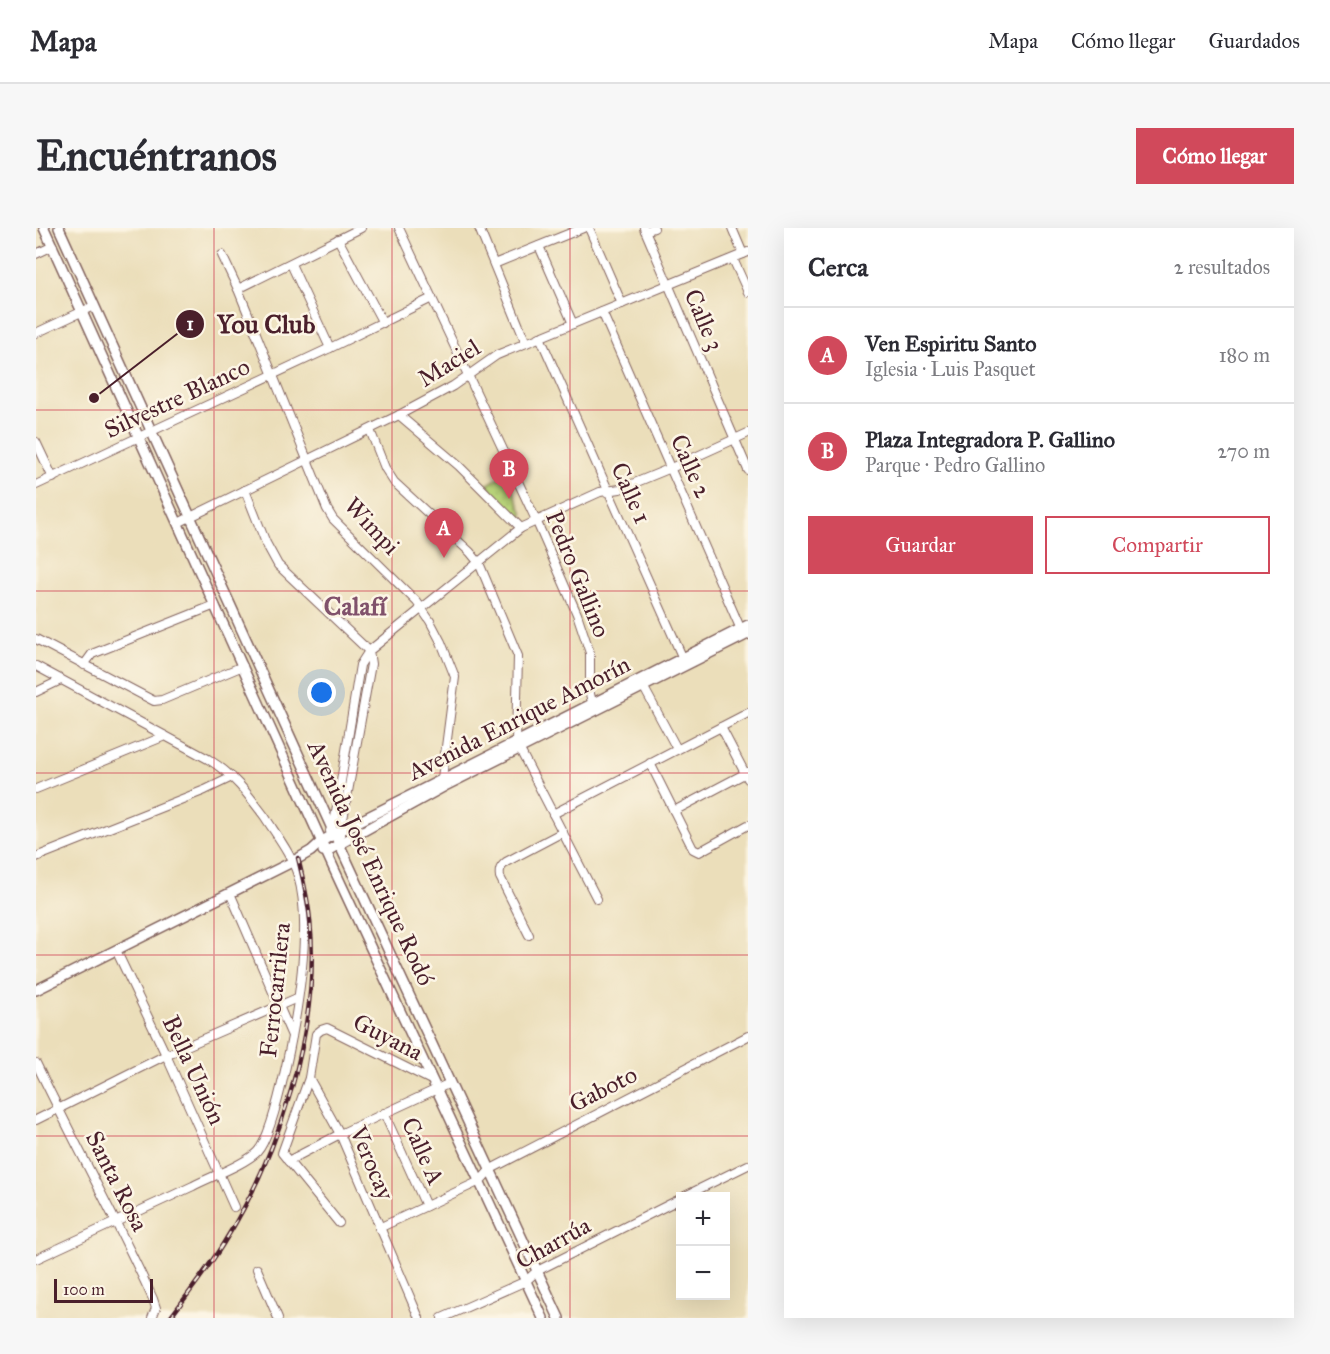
<!DOCTYPE html>
<html lang="es">
<meta charset="utf-8">
<style>
:root{--surface:#fff;--page:#f7f7f7;--text:#2b2b33;--muted:#7c7c81;--line:#e1e1e2;--accent:#d1495b}
body{margin:0;font-family:"IM FELL Great Primer",serif;background:var(--page);color:var(--text)}
.controls{position:absolute;right:18px;bottom:18px;display:grid;overflow:hidden;border-radius:0px;box-shadow:0 6px 24px #0002}
.controls button{width:54px;height:54px;display:grid;place-items:center;padding:0;border:0;border-bottom:2px solid var(--line);background:var(--surface);color:var(--text);font:30px sans-serif}
.scale{position:absolute;left:18px;bottom:15px;width:99px;box-sizing:border-box;padding-left:6px;border:3px solid #4a1f2b;border-top:0;font-size:16px;line-height:21px;white-space:nowrap;color:#4a1f2b;-webkit-text-stroke:4px #fcf5e5;paint-order:stroke}
.you{position:absolute;left:286px;top:465px;width:21px;height:21px;margin:-15px;border:4px solid #fff;border-radius:50%;background:#1a73e8;box-shadow:0 0 0 9px #1a73e833}
.badge{display:grid;place-items:center;width:39px;height:39px;border-radius:50%;background:var(--accent);color:#fff;font-size:20px;font-weight:700}
.pin{position:absolute;translate:-50% -50px;filter:drop-shadow(0 2px 3px #0008)}
.pin::after{content:'';position:absolute;top:32px;width:21px;height:18px;background:inherit;clip-path:polygon(0 0,100% 0,50% 100%)}
.list{margin:0;padding:0;list-style:none}
h2{display:flex;justify-content:space-between;align-items:center;height:78px;margin:0;padding:0 24px;font-size:26px}
h2 small{font-size:20px;font-weight:400;color:var(--muted)}
.list li{display:grid;grid-template-columns:39px 1fr auto;gap:18px;align-items:center;box-sizing:border-box;height:96px;padding:0 24px;border-top:2px solid var(--line)}
.list b{display:block;font-size:22px;white-space:nowrap}
.list p{margin:0;font-size:20px;white-space:nowrap;color:var(--muted)}
.list em{font-size:20px;font-style:normal;color:var(--muted)}
.actions{display:flex;gap:12px;padding:18px 24px}
.actions a{flex:1;padding:14px 0;border:2px solid var(--accent);border-radius:0px;text-align:center;font-size:21px;color:var(--accent)}
.actions .main{background:var(--accent);color:#fff}
.map{position:relative;flex:none;width:712px;height:1090px;overflow:hidden;border-radius:0px}
header{display:flex;align-items:center;gap:36px;box-sizing:border-box;height:84px;padding:0 30px;background:var(--surface);border-bottom:2px solid var(--line)}
header strong{font-size:28px}
nav{display:flex;gap:33px;margin-inline-start:auto;font-size:21px}
.intro{display:flex;align-items:center;justify-content:space-between;box-sizing:border-box;height:144px;padding:0 36px}
h1{margin:0;font-size:42px}
.button{padding:15px 27px;border-radius:0px;background:var(--accent);color:#fff;font-size:21px;font-weight:700}
main{display:flex;gap:36px;padding:0 36px}
aside{flex:1;background:var(--surface);border-radius:0px;box-shadow:0 6px 24px #0002}
.map>svg:first-child{display:block}
.park{fill:url(#park-dots);stroke:#817952;stroke-width:1.5}
.lines{fill:none;stroke-linecap:round;stroke-linejoin:round}
.minor-casing{stroke:#82625d;stroke-width:10}
.tertiary-casing{stroke:#82625d;stroke-width:12}
.minor{stroke:#fff;stroke-width:8}
.tertiary{stroke:#fff;stroke-width:9}
.rail-casing{stroke:#4a1f2b;stroke-width:4.5}
.rail{stroke:#fcf5e5;stroke-width:2;stroke-dasharray:7;stroke-linecap:butt}
.grid{fill:none;stroke:#d1495b;stroke-width:1.5;stroke-opacity:0.55}
.labels{text-anchor:middle;stroke-width:5;stroke-linejoin:round;paint-order:stroke}
.street-label{font-size:24px;fill:#4a1f2b;stroke:#fcf5e5}
.neighbourhood-label{font-size:26px;font-weight:bold;fill:#80516b;stroke:#fcf5e5}
.leader{fill:none;stroke:#4a1f2b;stroke-width:2}
.callout-dot{fill:#4a1f2b;stroke:#fcf5e5;stroke-width:2}
.mark-label{font-size:18px;text-anchor:middle;font-weight:bold;fill:#fff}
.callout-label{font-size:26px;text-anchor:middle;font-weight:bold;fill:#4a1f2b;stroke:#fcf5e5;stroke-width:5;stroke-linejoin:round;paint-order:stroke}
</style>
<header>
<strong>Mapa</strong>
<nav><a>Mapa</a><a>Cómo llegar</a><a>Guardados</a></nav>
</header>
<div class="intro"><h1>Encuéntranos</h1><a class="button">Cómo llegar</a></div>
<main>
<div class="map">
<svg width="712" height="1090" viewBox="0 0 712 1090">
<defs>
<pattern id="park-dots" width="8" height="8" patternUnits="userSpaceOnUse" patternTransform="scale(1.5)"><rect width="8" height="8" fill="#b8d379"/><path d="M2 2h.1M6 6h.1" fill="none" stroke="#a0b569" stroke-width="1.8" stroke-linecap="round"/></pattern>
</defs>
<rect width="100%" height="100%" fill="#fcf5e5"/>
<filter id="ink" filterUnits="userSpaceOnUse"><feTurbulence type="fractalNoise" baseFrequency=".0167" numOctaves="2"/><feDisplacementMap in="SourceGraphic" scale="12" xChannelSelector="R" yChannelSelector="G"/><feConvolveMatrix kernelMatrix="1 2 1 2 8 2 1 2 1" color-interpolation-filters="sRGB"/></filter>
<filter id="wash" filterUnits="userSpaceOnUse"><feTurbulence type="fractalNoise" baseFrequency=".008" numOctaves="4" result="noise"/><feDisplacementMap in="SourceGraphic" scale="24" xChannelSelector="R" yChannelSelector="G"/><feGaussianBlur stdDeviation="1.35" result="paint"/><feColorMatrix in="noise" values="0 0 0 0 0 0 0 0 0 0 0 0 0 0 0 0 0 1.4 0 .05"/><feComposite in="paint" operator="in"/></filter>
<g filter="url(#wash)">
<rect width="100%" height="100%" fill="#ebdeba"/>
<path class="park" d="M470,245L487,286L485,293L451,257Z"/>
</g>
<g filter="url(#ink)">
<g class="lines">
<g class="minor-casing">
<g id="minor">
<path d="M363,0L500,292L541,386L554,425V466L557,478"/>
<path d="M443,0L490,115"/>
<path d="M553,0L586,76"/>
<path d="M608,0L712,242"/>
<path d="M696,0L707,26"/>
<path d="M609,3L618,0"/>
<path d="M302,11L347,95"/>
<path d="M503,18L537,96"/>
<path d="M0,26L17,18"/>
<path d="M186,27L202,61L291,281L297,291L381,374L394,393L405,414L419,449L406,550L407,554"/>
<path d="M697,31L712,64"/>
<path d="M255,36L294,120"/>
<path d="M458,36L547,0"/>
<path d="M202,61L325,0"/>
<path d="M566,84L706,404"/>
<path d="M0,105L58,78"/>
<path d="M504,109L648,433"/>
<path d="M363,187L423,238L485,300"/>
<path d="M334,202L349,240L358,254L434,324L443,335L482,428L480,514L561,671"/>
<path d="M0,214L17,250"/>
<path d="M0,257L294,120L396,70"/>
<path d="M209,262L230,315L242,337L333,423"/>
<path d="M142,295L363,187L417,158L461,127L712,24"/>
<path d="M0,411L118,473L126,472L207,438"/>
<path d="M48,437L56,426L179,377"/>
<path d="M0,438L172,531C197,546 212,566 229,589C241,608 256,627 262,648C277,697 261,788 250,838C246,856 233,912 221,924C208,937 174,949 157,958C105,982 52,1007 0,1031"/>
<path d="M606,456L641,521"/>
<path d="M0,464L25,452"/>
<path d="M685,499L712,551"/>
<path d="M614,535L657,621L663,624L712,597"/>
<path d="M0,561L129,508"/>
<path d="M638,583L712,544"/>
<path d="M517,586L712,485"/>
<path d="M294,603L299,590L324,437L333,423L485,300L564,264L584,261L635,240L712,205"/>
<path d="M304,608L335,436L333,423"/>
<path d="M0,629L169,562L196,549"/>
<path d="M194,665L256,808"/>
<path d="M493,707L464,649C463,642 464,639 470,634L527,604"/>
<path d="M80,722L130,827L198,979"/>
<path d="M0,835C38,914 80,991 117,1071L120,1080L116,1090"/>
<path d="M273,850L246,925L303,995"/>
<path d="M348,885L390,978"/>
<path d="M0,892L130,827L261,770"/>
<path d="M252,933L304,906L414,855"/>
<path d="M649,968L712,937"/>
<path d="M343,1000L444,953L455,941L712,808"/>
<path d="M221,1041L242,1090"/>
<path d="M383,1090L304,906L273,850L280,806L285,802L291,800L395,852"/>
<path d="M406,1090L490,1053L501,1043L644,971"/>
</g>
</g>
<g class="tertiary-casing">
<g id="tertiary">
<path d="M8,0L298,641L507,1090"/>
<path d="M23,0L298,605L523,1090"/>
<path d="M287,623H291L409,558L712,406"/>
<path d="M0,762L256,634L275,623L286,613L304,603L712,397"/>
</g>
</g>
<use href="#minor" class="minor"/>
<use href="#tertiary" class="tertiary"/>
<g class="rail-casing">
<path id="rail" d="M134,1090C152,1066 171,1042 187,1016C243,927 285,798 274,692C272,671 267,651 262,630"/>
</g>
<use href="#rail" class="rail"/>
</g>
</g>
<path class="grid" d="M178,0V1090M356,0V1090M534,0V1090M0,182H712M0,363H712M0,545H712M0,727H712M0,908H712"/>
<g class="labels">
<g class="street-label">
<text transform="translate(668 92) rotate(67)" y="8">Calle 3</text>
<text transform="translate(413 135) rotate(-32)" y="8">Maciel</text>
<text transform="translate(141 170) rotate(-25)" y="8">Silvestre Blanco</text>
<text transform="translate(655 238) rotate(66)" y="8">Calle 2</text>
<text transform="translate(595 265) rotate(66)" y="8">Calle 1</text>
<text transform="translate(336 298) rotate(47)" y="8">Wimpi</text>
<text transform="translate(542 346) rotate(68)" y="8">Pedro Gallino</text>
<text transform="translate(483 490) rotate(-27)" y="8">Avenida Enrique Amorín</text>
<text transform="translate(335 635) rotate(65)" y="8">Avenida José Enrique Rodó</text>
<text transform="translate(239 762) rotate(-84)" y="8">Ferrocarrilera</text>
<text transform="translate(352 809) rotate(27)" y="8">Guyana</text>
<text transform="translate(158 842) rotate(65)" y="8">Bella Unión</text>
<text transform="translate(567 861) rotate(-27)" y="8">Gaboto</text>
<text transform="translate(387 923) rotate(66)" y="8">Calle A</text>
<text transform="translate(336 935) rotate(67)" y="8">Verocay</text>
<text transform="translate(81 953) rotate(63)" y="8">Santa Rosa</text>
<text transform="translate(517 1015) rotate(-29)" y="8">Charrúa</text>
</g>
<g class="neighbourhood-label">
<text x="319" y="387">Calafí</text>
</g>
</g>
<path class="leader" d="M58 170L154 96"/>
<g class="callout-dot">
<circle cx="58" cy="170" r="6"/>
<circle cx="154" cy="96" r="15"/>
</g>
<g class="mark-label">
<text x="154" y="102">1</text>
</g>
<g class="callout-label">
<text x="230" y="105">You Club</text>
</g>
</svg>
<div class="controls">
<button>+</button>
<button>−</button>
</div>
<div class="scale">100 m</div>
<div class="you"></div>
<div class="pin badge" style="left:408px;top:330px">A</div>
<div class="pin badge" style="left:473px;top:271px">B</div>
</div>
<aside>
<h2>Cerca<small>2 resultados</small></h2>
<ul class="list">
<li><span class="badge">A</span><div><b>Ven Espiritu Santo</b><p>Iglesia · Luis Pasquet</p></div><em>180 m</em></li>
<li><span class="badge">B</span><div><b>Plaza Integradora P. Gallino</b><p>Parque · Pedro Gallino</p></div><em>270 m</em></li>
</ul>
<div class="actions"><a class="main">Guardar</a><a>Compartir</a></div>
</aside>
</main>
